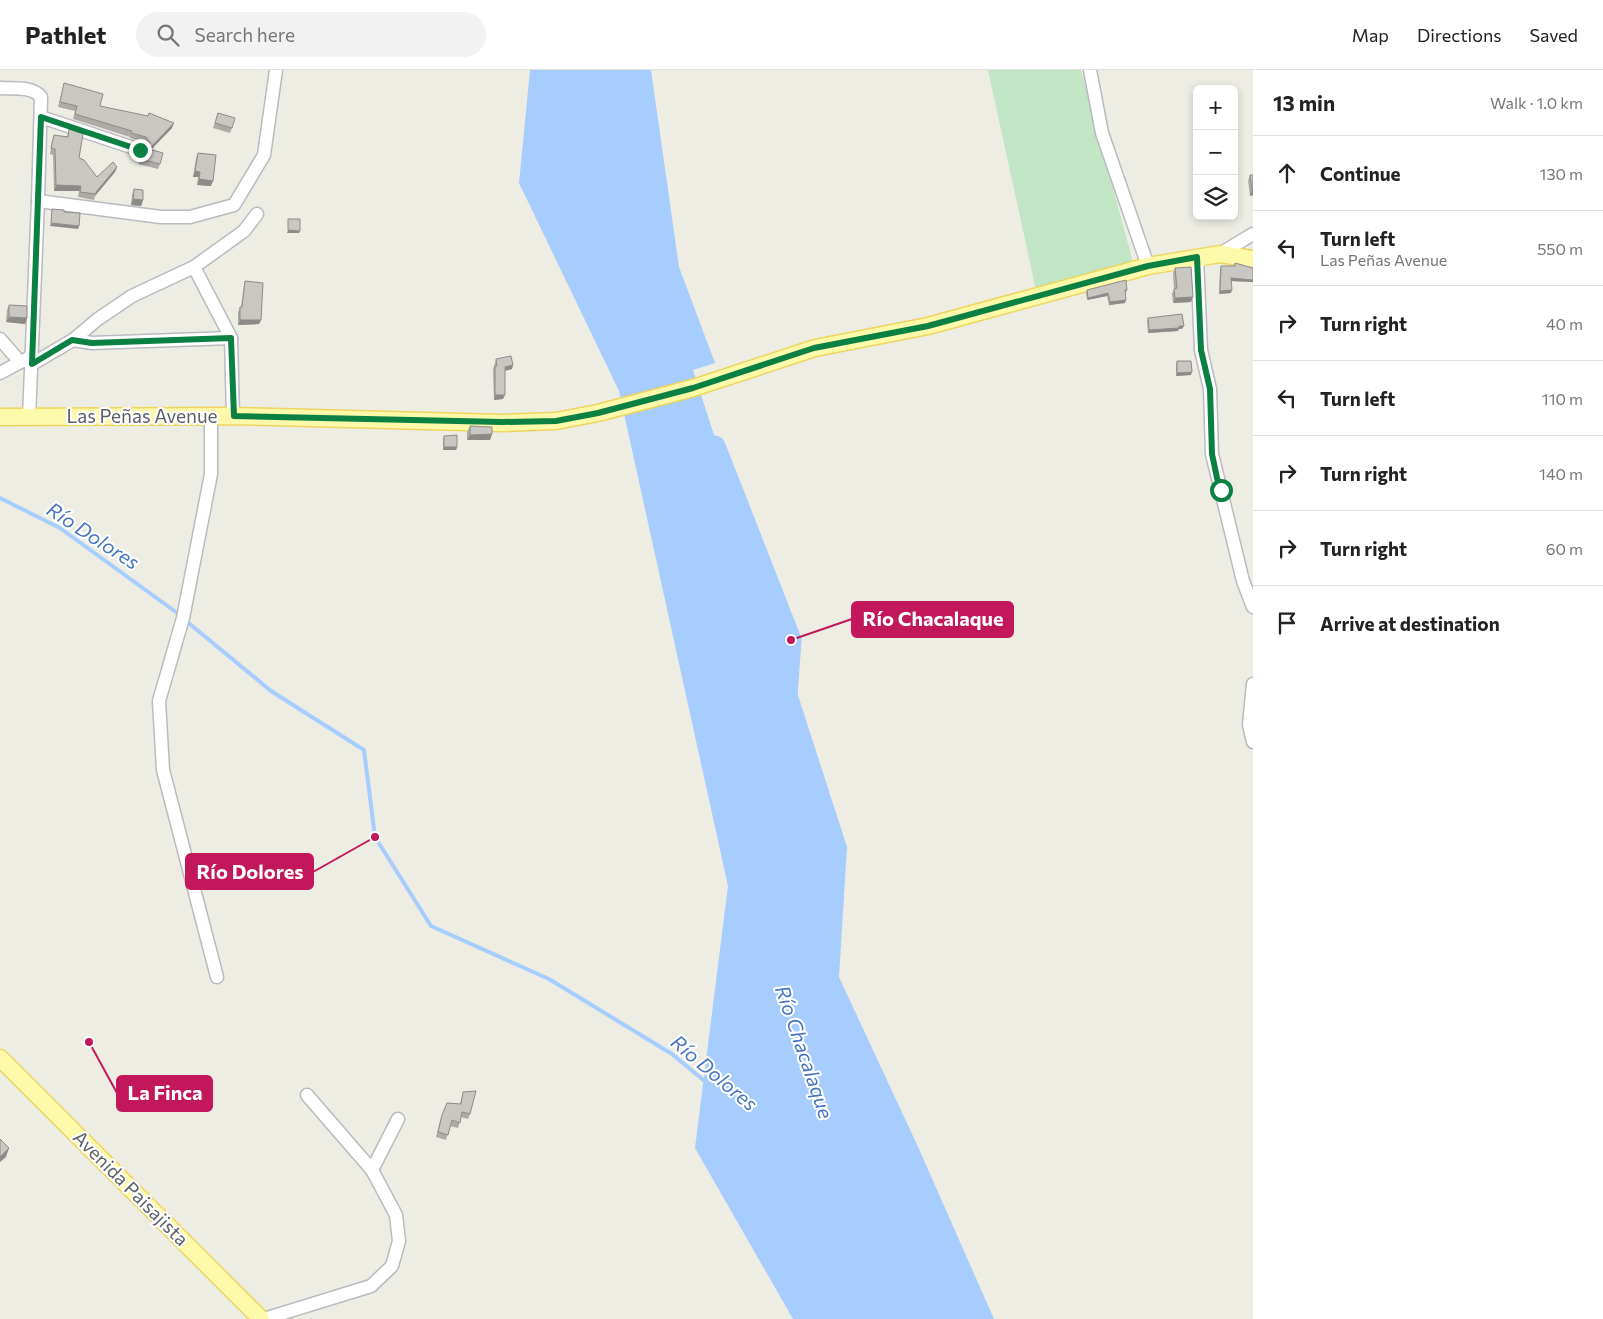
<!DOCTYPE html>
<meta charset="utf-8">
<style>
:root{--surface:#fff;--page:#f2f2f2;--text:#222;--muted:#767676;--line:#e0e0e0}
body{margin:0;font-family:Commissioner,sans-serif;background:var(--page);color:var(--text)}
.controls{position:absolute;right:15px;top:15px;display:grid;overflow:hidden;border-radius:8px;box-shadow:0 2px 8px #0003}
.controls button{width:45px;height:45px;display:grid;place-items:center;padding:0;border:0;border-bottom:1px solid var(--line);background:var(--surface);color:var(--text);font:25px sans-serif}
.stop{position:absolute;width:15px;height:15px;margin:-11px;border:4px solid #0b8043;border-radius:50%;background:#fff}
.stop.end{background:#0b8043;border-color:#fff;box-shadow:0 1px 5px #0008}
.list{margin:0;padding:0;list-style:none}
h2{display:flex;justify-content:space-between;align-items:center;height:65px;margin:0;padding:0 20px;font-size:21px}
h2 small{font-size:16px;font-weight:400;color:var(--muted)}
.list li{display:grid;grid-template-columns:32px 1fr auto;gap:15px;align-items:center;box-sizing:border-box;height:75px;padding:0 20px;border-top:1px solid var(--line)}
.list b{display:block;font-size:19px;white-space:nowrap}
.list p{margin:0;font-size:16px;white-space:nowrap;color:var(--muted)}
.list em{font-size:16px;font-style:normal;color:var(--muted)}
.icon{flex:none;width:28px;height:28px;fill:none;stroke:currentColor;stroke-width:2;stroke-linecap:round;stroke-linejoin:round}
.map{position:relative;flex:none;width:1253px;height:1249px;overflow:hidden}
header{display:flex;align-items:center;gap:30px;box-sizing:border-box;height:70px;padding:0 25px;background:var(--surface);border-bottom:1px solid var(--line)}
header strong{font-size:24px}
nav{display:flex;gap:28px;margin-inline-start:auto;font-size:18px}
.search{width:350px;height:45px;background:var(--page);display:flex;align-items:center;gap:12px;box-sizing:border-box;padding:0 18px;border-radius:28px;color:var(--muted);font-size:19px}
main{display:flex}
aside{flex:1;background:var(--surface)}
.map>svg:first-child{display:block}
.green{fill:#c1e5c5}
.water{fill:#a6cdfd}
.lines{fill:none;stroke-linecap:round;stroke-linejoin:round}
.stream{stroke:#a6cdfd;stroke-width:4}
.river{stroke:#a6cdfd;stroke-width:21}
.minor-casing{stroke:#b9bbc0;stroke-width:15}
.major-casing{stroke:#eed55e;stroke-width:19}
.minor{stroke:#fff;stroke-width:12}
.major{stroke:#fdf9ab;stroke-width:16}
.wall{fill:#aeaba7}
.shaded-wall{fill:#8d8b88}
.building{fill:#cac7c2;stroke:#8d8b88}
.route{stroke:#0b8043;stroke-width:6}
.labels{text-anchor:middle;stroke-width:4;stroke-linejoin:round;paint-order:stroke}
.street-label{font-size:19px;fill:#5c5f65;stroke:#fff}
.water-label{font-size:20px;font-style:italic;fill:#4876c1;stroke:#fff}
.leader{fill:none;stroke:#c2185b;stroke-width:2}
.callout-dot{fill:#c2185b;stroke:#fff;stroke-width:2}
.callout{fill:#c2185b;stroke:#c2185b;stroke-width:2}
.callout-label{font-size:20px;text-anchor:middle;font-weight:bold;fill:#fff}
</style>
<header>
<strong>Pathlet</strong>
<div class="search"><svg class="icon" aria-label="search" viewBox="0 0 24 24"><circle cx="10" cy="10" r="6"/><path d="M15 15l6 6"/></svg>Search here</div>
<nav><a>Map</a><a>Directions</a><a>Saved</a></nav>
</header>
<main>
<div class="map">
<svg width="1253" height="1249" viewBox="0 0 1253 1249">
<rect width="100%" height="100%" fill="#eeede4"/>
<path class="green" d="M988,0H1081L1134,196L1036,220Z"/>
<path class="water" d="M530,0H651L679,197L715,293L693,300L847,777L839,907L919,1079L994,1249H793L695,1078L728,816L619,321L519,113Z"/>
<g class="lines">
<g class="stream">
<path d="M0,428L60,458L180,545"/>
<path d="M185,550L271,621L364,680L375,767L431,856L549,909L672,984L707,1013"/>
</g>
<path class="river" d="M715,376L791,570L787,626"/>
<g class="minor-casing">
<g id="minor">
<path d="M1090,0L1102,63L1148,196"/>
<path d="M0,18C13,19 32,16 41,27L38,131L29,347"/>
<path d="M41,47L140,80"/>
<path d="M38,131L161,147H190L234,135L264,85L276,0"/>
<path d="M1220,184L1253,164"/>
<path d="M1197,187L1201,280L1210,319L1212,384L1243,511L1253,537"/>
<path d="M194,197L231,268L233,346"/>
<path d="M0,269L20,292"/>
<path d="M73,270L92,273L231,268"/>
<path d="M32,294L73,270L98,249L132,226L194,197L244,161L257,144"/>
<path d="M0,303L32,286"/>
<path d="M211,346V404L183,548L159,631L163,700L217,907"/>
<path d="M1253,614L1249,655L1253,672"/>
<path d="M372,1100L398,1049"/>
<path d="M264,1249L371,1216L392,1196L399,1171L396,1145L372,1100L307,1025"/>
</g>
</g>
<g class="major-casing">
<g id="major">
<path d="M0,347L233,346L502,353L556,351L598,343L693,318L815,278L928,256L1148,196L1220,184L1253,189"/>
<path d="M0,988L261,1249"/>
</g>
</g>
<use href="#minor" class="minor"/>
<use href="#major" class="major"/>
</g>
<g class="wall">
<path d="M64,13L100,36L172,58L151,79L160,94L158,99L138,94L142,83L147,81L148,80V78L144,72L130,68V67L73,49L75,41L58,37Z"/>
<path d="M218,43L232,58L230,63L213,58Z"/>
<path d="M69,59L79,88L97,107L117,97L115,102L95,126L94,130L78,127L79,121H54L53,85L50,84L52,71L54,65L67,67Z"/>
<path d="M198,83L211,116L197,115L198,107H193L196,88Z"/>
<path d="M1250,105H1253V125L1250,126L1248,111Z"/>
<path d="M134,119L143,130L141,136L131,135L132,125Z"/>
<path d="M1235,193L1253,198V212L1231,211V223L1219,224L1220,199L1221,196H1234Z"/>
<path d="M1175,198L1191,232L1173,233L1172,224L1174,219L1173,203Z"/>
<path d="M245,211L261,250L259,254L238,255V242L240,237H241L244,215Z"/>
<path d="M1087,220H1127L1126,223H1125V233L1109,235L1107,226L1087,230L1086,223Z"/>
<path d="M9,235L25,254L6,252L7,240Z"/>
<path d="M1148,248L1182,259H1179L1178,261L1148,263L1147,251Z"/>
<path d="M496,289L513,295L512,299L505,301L503,329L494,330L493,300Z"/>
<path d="M1177,291L1191,305L1176,306V294Z"/>
<path d="M470,356L492,364L490,370H467V362Z"/>
<path d="M444,366L457,377L456,380H443V369Z"/>
<path d="M463,1022L470,1044L468,1049L461,1047L458,1058L450,1056L446,1070L436,1067L440,1051L447,1033L460,1034Z"/>
</g>
<g class="shaded-wall">
<path d="M174,53L172,58L147,84L149,79Z"/>
<path d="M117,97L115,102L95,126L96,122Z"/>
<path d="M195,101L200,102L198,107H193Z"/>
<path d="M199,109L213,111L211,116L197,115Z"/>
<path d="M56,115L81,116L79,121H54Z"/>
<path d="M1252,120H1253V125L1250,126Z"/>
<path d="M133,129L143,130L141,136L131,135Z"/>
<path d="M51,153L79,156L78,159L50,156Z"/>
<path d="M288,160L300,161L299,163H287Z"/>
<path d="M1231,208L1253,210V212L1230,211Z"/>
<path d="M1232,220L1231,223L1219,224L1220,221Z"/>
<path d="M1108,223L1107,226L1087,230L1088,228Z"/>
<path d="M1193,227L1191,232L1173,233L1175,228Z"/>
<path d="M1126,230L1125,233L1109,235L1110,232Z"/>
<path d="M9,247L27,248L25,254L6,252Z"/>
<path d="M240,250H261L259,254L238,255Z"/>
<path d="M1179,256H1184L1182,259H1179L1178,261L1148,263L1149,260Z"/>
<path d="M513,295L512,299L503,301L505,297Z"/>
<path d="M1192,302L1191,305L1176,306L1177,303Z"/>
<path d="M495,325H505L503,329L494,330Z"/>
<path d="M492,364L490,370H467L470,365Z"/>
<path d="M444,377H457L456,380H443Z"/>
<path d="M9,1078L6,1087L0,1092V1087Z"/>
</g>
<g class="building">
<path d="M64,13L103,24L100,36L148,46L149,43L174,53L149,79L163,83L160,94L140,89L142,83L147,81L149,78L150,73L146,67L131,63L132,61L75,44L77,36L60,32Z"/>
<path d="M218,43L235,48L232,58L215,53Z"/>
<path d="M69,59L83,64L79,88L84,90L97,107L113,92L117,97L96,122V124L80,122L81,116L56,115L55,79L51,78L54,65L68,67Z"/>
<path d="M198,83L216,85L213,111L199,109L200,102L195,101Z"/>
<path d="M1250,105H1253V120H1252Z"/>
<path d="M134,119L143,120V130L133,129Z"/>
<path d="M52,139L64,140V142L80,143L79,156L51,153Z"/>
<path d="M288,149H300V161L288,160Z"/>
<path d="M1235,193L1253,198V210L1231,208L1232,220L1220,221L1221,196H1235Z"/>
<path d="M1191,197L1193,227L1175,228L1174,219L1177,218L1175,198Z"/>
<path d="M1126,210L1127,220H1125L1126,230L1110,232L1108,223L1088,228L1087,220Z"/>
<path d="M245,211L263,213L261,250H240V237H242Z"/>
<path d="M9,235L27,236V248L9,247Z"/>
<path d="M1182,244L1184,256H1179V258L1149,260L1148,248Z"/>
<path d="M511,286L513,295L505,297V325H495V296H497L496,289Z"/>
<path d="M1177,291H1191L1192,302L1177,303Z"/>
<path d="M470,356L492,357V364L470,365Z"/>
<path d="M457,365V377H444V366Z"/>
<path d="M476,1021L470,1044L462,1042L460,1053L452,1050L448,1065L438,1062L442,1045L447,1033L461,1034L463,1022Z"/>
<path d="M0,1069L9,1078L0,1087Z"/>
</g>
<g class="lines">
<path class="route" d="M140,80L41,47L32,294L72,270L92,273L231,268L234,346L502,352L556,351L598,343L693,318L814,278L928,256L1148,196L1197,187L1201,280L1210,319L1212,384L1217,408L1221,420"/>
</g>
<g class="labels">
<g class="street-label">
<text x="142" y="353">Las Peñas Avenue</text>
<text transform="translate(131 1118) rotate(45)" y="7">Avenida Paisajista</text>
</g>
<g class="water-label">
<text transform="translate(93 466) rotate(33)" y="7">Río Dolores</text>
<text transform="translate(804 982) rotate(71)" y="7">Río Chacalaque</text>
<text transform="translate(714 1003) rotate(40)" y="7">Río Dolores</text>
</g>
</g>
<path class="leader" d="M791 570L852 549M375 767L313 802M89 972L117 1023"/>
<g class="callout-dot">
<circle cx="791" cy="570" r="5"/>
<circle cx="375" cy="767" r="5"/>
<circle cx="89" cy="972" r="5"/>
</g>
<g class="callout">
<rect x="852" y="532" width="161" height="35" rx="5"/>
<rect x="186" y="784" width="127" height="35" rx="5"/>
<rect x="117" y="1006" width="95" height="35" rx="5"/>
</g>
<g class="callout-label">
<text x="933" y="556">Río Chacalaque</text>
<text x="250" y="809">Río Dolores</text>
<text x="165" y="1030">La Finca</text>
</g>
</svg>
<div class="controls">
<button>+</button>
<button>−</button>
<button><svg class="icon" aria-label="layers" viewBox="0 0 24 24"><path d="M12 4l9 5-9 5-9-5zM3 14l9 5 9-5"/></svg></button>
</div>
<div class="stop" style="left:1221px;top:420px"></div>
<div class="stop end" style="left:140px;top:80px"></div>
</div>
<aside>
<h2>13 min<small>Walk · 1.0 km</small></h2>
<ul class="list">
<li><svg class="icon" aria-label="ahead" viewBox="0 0 24 24"><path d="M12 20V5M6 11l6-6 6 6"/></svg><div><b>Continue</b></div><em>130 m</em></li>
<li><svg class="icon" aria-label="left" viewBox="0 0 24 24"><path d="M17 20v-9H6M10 6l-5 5 5 5"/></svg><div><b>Turn left</b><p>Las Peñas Avenue</p></div><em>550 m</em></li>
<li><svg class="icon" aria-label="right" viewBox="0 0 24 24"><path d="M7 20v-9h11M14 6l5 5-5 5"/></svg><div><b>Turn right</b></div><em>40 m</em></li>
<li><svg class="icon" aria-label="left" viewBox="0 0 24 24"><path d="M17 20v-9H6M10 6l-5 5 5 5"/></svg><div><b>Turn left</b></div><em>110 m</em></li>
<li><svg class="icon" aria-label="right" viewBox="0 0 24 24"><path d="M7 20v-9h11M14 6l5 5-5 5"/></svg><div><b>Turn right</b></div><em>140 m</em></li>
<li><svg class="icon" aria-label="right" viewBox="0 0 24 24"><path d="M7 20v-9h11M14 6l5 5-5 5"/></svg><div><b>Turn right</b></div><em>60 m</em></li>
<li><svg class="icon" aria-label="arrive" viewBox="0 0 24 24"><path d="M6 21V4h12l-3 4 3 4H6"/></svg><div><b>Arrive at destination</b></div></li>
</ul>
</aside>
</main>
